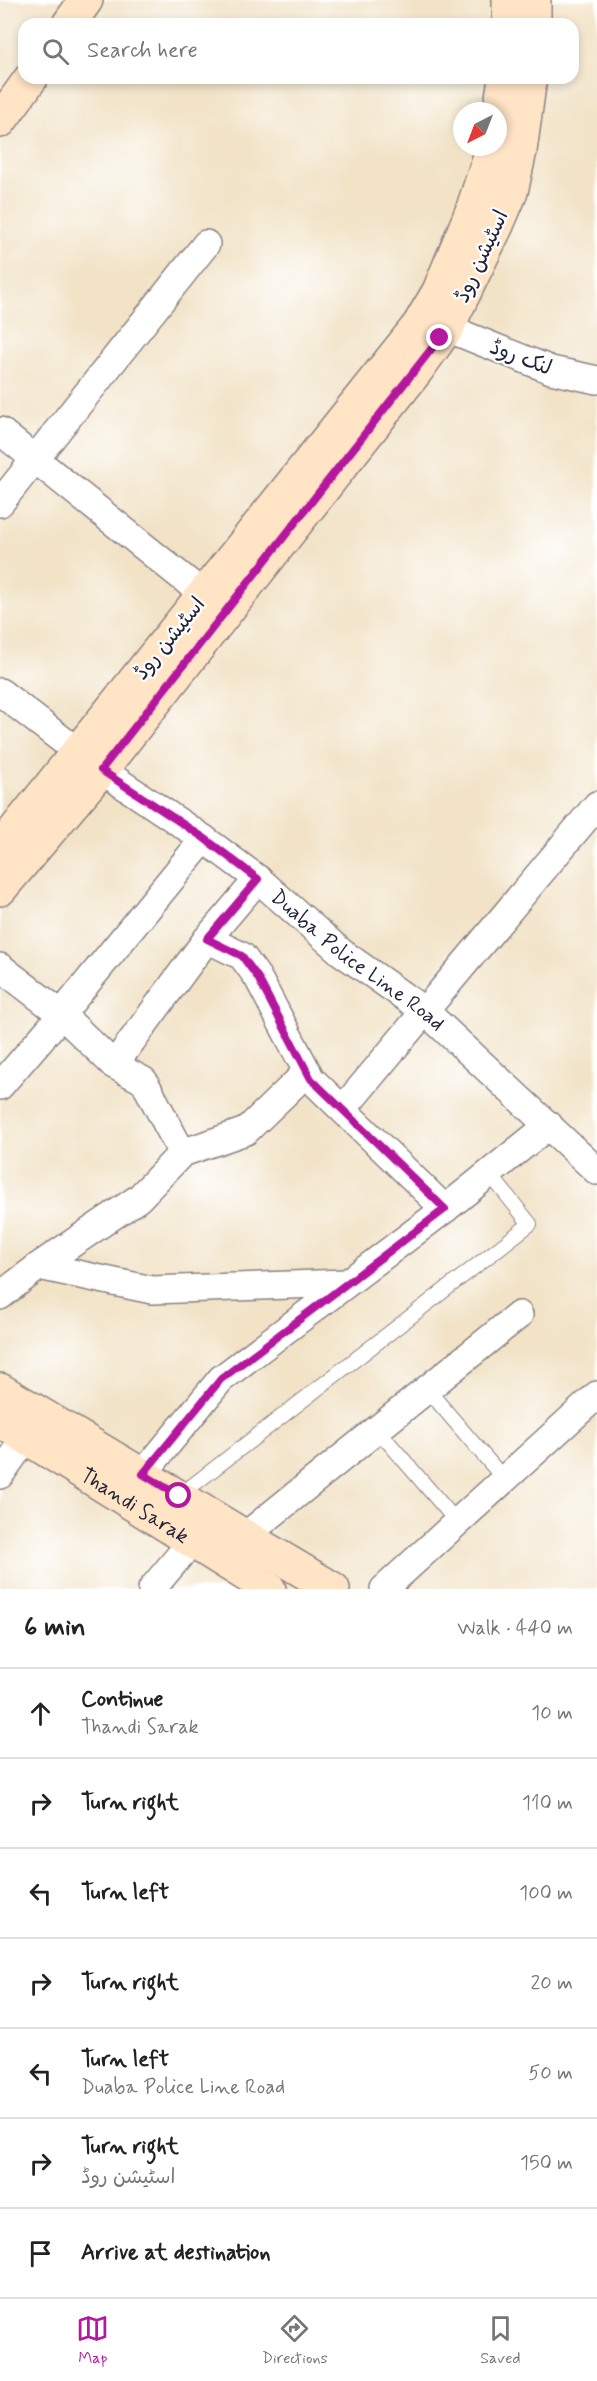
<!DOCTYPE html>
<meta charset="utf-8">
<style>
:root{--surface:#fff;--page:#f2f2f2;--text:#222;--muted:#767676;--line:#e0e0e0;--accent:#b5179e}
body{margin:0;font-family:Mynerve,"Playpen Sans Arabic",sans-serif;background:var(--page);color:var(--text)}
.compass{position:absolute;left:453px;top:102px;width:54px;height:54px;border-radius:50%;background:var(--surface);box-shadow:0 3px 9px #0003;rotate:222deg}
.stop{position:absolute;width:18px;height:18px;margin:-14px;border:4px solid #b5179e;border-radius:50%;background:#fff}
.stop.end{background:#b5179e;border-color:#fff;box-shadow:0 2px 6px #0008}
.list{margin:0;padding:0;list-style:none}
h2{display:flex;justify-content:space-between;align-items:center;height:78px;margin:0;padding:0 24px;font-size:26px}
h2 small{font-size:20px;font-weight:400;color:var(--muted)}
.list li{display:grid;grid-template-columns:39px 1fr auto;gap:18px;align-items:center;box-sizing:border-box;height:90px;padding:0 24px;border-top:2px solid var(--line)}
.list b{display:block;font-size:22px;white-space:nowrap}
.list p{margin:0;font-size:20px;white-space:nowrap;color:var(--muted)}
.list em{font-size:20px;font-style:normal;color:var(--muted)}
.icon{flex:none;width:33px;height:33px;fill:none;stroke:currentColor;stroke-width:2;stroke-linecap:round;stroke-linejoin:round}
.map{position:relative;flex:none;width:597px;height:1589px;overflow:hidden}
.search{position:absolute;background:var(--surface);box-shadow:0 3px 9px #0003;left:18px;right:18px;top:18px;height:66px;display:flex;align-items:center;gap:15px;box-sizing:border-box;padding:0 21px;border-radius:18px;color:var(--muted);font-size:22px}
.sheet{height:708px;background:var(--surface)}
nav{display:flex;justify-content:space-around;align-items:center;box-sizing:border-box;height:84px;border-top:2px solid var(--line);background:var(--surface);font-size:16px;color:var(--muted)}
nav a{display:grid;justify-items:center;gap:3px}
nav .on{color:var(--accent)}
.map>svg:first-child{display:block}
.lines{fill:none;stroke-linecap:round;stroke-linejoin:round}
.lane-casing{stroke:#8a8281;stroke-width:16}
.street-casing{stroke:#8a8281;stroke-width:30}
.secondary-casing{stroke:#8a8281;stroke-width:36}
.lane{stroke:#fff;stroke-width:14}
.street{stroke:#fff;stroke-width:27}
.secondary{stroke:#ffe4c6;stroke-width:33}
.route{stroke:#b5179e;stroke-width:8}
.labels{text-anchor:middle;stroke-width:4.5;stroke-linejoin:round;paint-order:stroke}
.street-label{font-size:21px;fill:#22223b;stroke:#fff}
</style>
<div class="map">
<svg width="597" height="1589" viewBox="0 0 597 1589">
<rect width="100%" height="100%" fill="#fff"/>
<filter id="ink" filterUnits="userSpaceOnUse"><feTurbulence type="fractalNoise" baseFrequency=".0167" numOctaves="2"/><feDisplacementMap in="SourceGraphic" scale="12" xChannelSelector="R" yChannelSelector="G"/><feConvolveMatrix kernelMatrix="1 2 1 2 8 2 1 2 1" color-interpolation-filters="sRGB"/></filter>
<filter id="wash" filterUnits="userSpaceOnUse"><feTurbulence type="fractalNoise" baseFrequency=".008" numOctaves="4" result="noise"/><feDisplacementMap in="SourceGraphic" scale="24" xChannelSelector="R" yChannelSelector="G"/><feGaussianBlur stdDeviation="1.35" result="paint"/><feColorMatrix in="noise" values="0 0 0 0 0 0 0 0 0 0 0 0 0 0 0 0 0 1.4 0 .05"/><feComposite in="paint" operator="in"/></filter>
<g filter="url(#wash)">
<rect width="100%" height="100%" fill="#f2e3c7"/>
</g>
<g filter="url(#ink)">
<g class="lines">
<g class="lane-casing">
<g id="lane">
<path d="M427,1389L504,1479"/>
<path d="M377,1429L457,1522"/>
<path d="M179,1496L530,1224L489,1173"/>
</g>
</g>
<g class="street-casing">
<g id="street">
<path d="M447,328L551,370L597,380"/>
<path d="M0,431L203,594"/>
<path d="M0,503L206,244"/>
<path d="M0,692L78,752"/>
<path id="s1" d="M101,770L204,839L258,879L341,952L426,1012L597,1171"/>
<path d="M207,939L242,956L258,978L311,1079L445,1209"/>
<path d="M0,967L61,1014L114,1065L144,1081L182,1153L139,1198L39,1266"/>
<path d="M114,1065L207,939L258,879"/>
<path d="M0,1086L51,1027L204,839"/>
<path d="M343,1109L597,805"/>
<path d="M182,1153L246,1131L307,1072"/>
<path d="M0,1296L39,1266L152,1290L346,1283"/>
<path d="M143,1474L221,1379L445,1209L549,1125"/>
<path d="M0,1475L26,1438"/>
<path d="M245,1536L519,1315"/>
<path d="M152,1589L192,1541"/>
<path d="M384,1589L597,1395"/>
</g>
</g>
<g class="secondary-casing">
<g id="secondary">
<path d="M509,0V24"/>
<path d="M534,0V24"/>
<path d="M69,24L86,0"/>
<path d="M0,121L31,78"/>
<path d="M498,124L505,78"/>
<path d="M0,849L419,325L439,291L472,211L493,147"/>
<path d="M0,889L101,770L416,371L447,328L497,225L511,192L520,151L530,78"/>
<path d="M0,1390L333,1589"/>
<path id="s2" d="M0,1421L269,1589"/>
</g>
</g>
<use href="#lane" class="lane"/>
<use href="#street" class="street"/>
<use href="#secondary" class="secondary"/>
</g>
</g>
<g class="lines" filter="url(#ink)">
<path class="route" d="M179,1496L143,1474L221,1379L445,1209L311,1079L258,978L242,956L207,939L258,879L204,838L101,770L440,338"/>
</g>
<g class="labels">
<g class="street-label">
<text transform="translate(481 256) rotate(-65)" y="7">اسٹیشن روڈ</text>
<text transform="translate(521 357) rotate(21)" y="7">لنک روڈ</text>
<text transform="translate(169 638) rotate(-51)" y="7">اسٹیشن روڈ</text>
<text dy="7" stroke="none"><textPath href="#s1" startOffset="320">Duaba Police Line Road</textPath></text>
<text dy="7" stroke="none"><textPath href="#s2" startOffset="159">Thandi Sarak</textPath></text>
</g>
</g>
</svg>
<svg class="compass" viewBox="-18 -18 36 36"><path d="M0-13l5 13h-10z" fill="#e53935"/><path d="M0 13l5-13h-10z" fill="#767676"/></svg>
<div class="stop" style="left:179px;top:1496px"></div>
<div class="stop end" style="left:440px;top:338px"></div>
<div class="search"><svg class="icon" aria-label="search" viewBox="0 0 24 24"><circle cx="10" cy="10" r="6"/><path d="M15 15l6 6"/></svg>Search here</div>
</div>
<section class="sheet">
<h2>6 min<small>Walk · 440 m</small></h2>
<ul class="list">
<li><svg class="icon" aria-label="ahead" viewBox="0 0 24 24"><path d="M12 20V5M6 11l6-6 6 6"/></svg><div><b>Continue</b><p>Thandi Sarak</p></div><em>10 m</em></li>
<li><svg class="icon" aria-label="right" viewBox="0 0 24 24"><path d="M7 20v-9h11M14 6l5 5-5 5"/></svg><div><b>Turn right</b></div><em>110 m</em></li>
<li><svg class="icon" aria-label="left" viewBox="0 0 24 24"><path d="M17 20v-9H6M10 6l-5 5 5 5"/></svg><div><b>Turn left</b></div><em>100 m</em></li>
<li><svg class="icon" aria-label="right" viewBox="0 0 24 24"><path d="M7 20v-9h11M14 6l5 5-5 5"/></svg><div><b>Turn right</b></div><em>20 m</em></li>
<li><svg class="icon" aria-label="left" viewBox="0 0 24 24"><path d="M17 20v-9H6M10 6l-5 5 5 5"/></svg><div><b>Turn left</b><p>Duaba Police Line Road</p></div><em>50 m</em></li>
<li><svg class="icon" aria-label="right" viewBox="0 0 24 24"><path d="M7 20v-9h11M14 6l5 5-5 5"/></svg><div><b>Turn right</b><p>اسٹیشن روڈ</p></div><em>150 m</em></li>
<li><svg class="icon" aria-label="arrive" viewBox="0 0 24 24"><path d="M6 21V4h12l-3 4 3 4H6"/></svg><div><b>Arrive at destination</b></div></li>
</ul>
</section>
<nav>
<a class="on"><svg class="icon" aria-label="map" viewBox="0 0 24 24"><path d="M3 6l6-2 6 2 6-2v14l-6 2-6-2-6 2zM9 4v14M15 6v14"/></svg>Map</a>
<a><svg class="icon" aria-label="directions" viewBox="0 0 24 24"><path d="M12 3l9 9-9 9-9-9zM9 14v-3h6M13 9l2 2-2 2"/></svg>Directions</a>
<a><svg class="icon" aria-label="saved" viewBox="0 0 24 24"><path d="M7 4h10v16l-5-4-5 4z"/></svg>Saved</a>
</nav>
